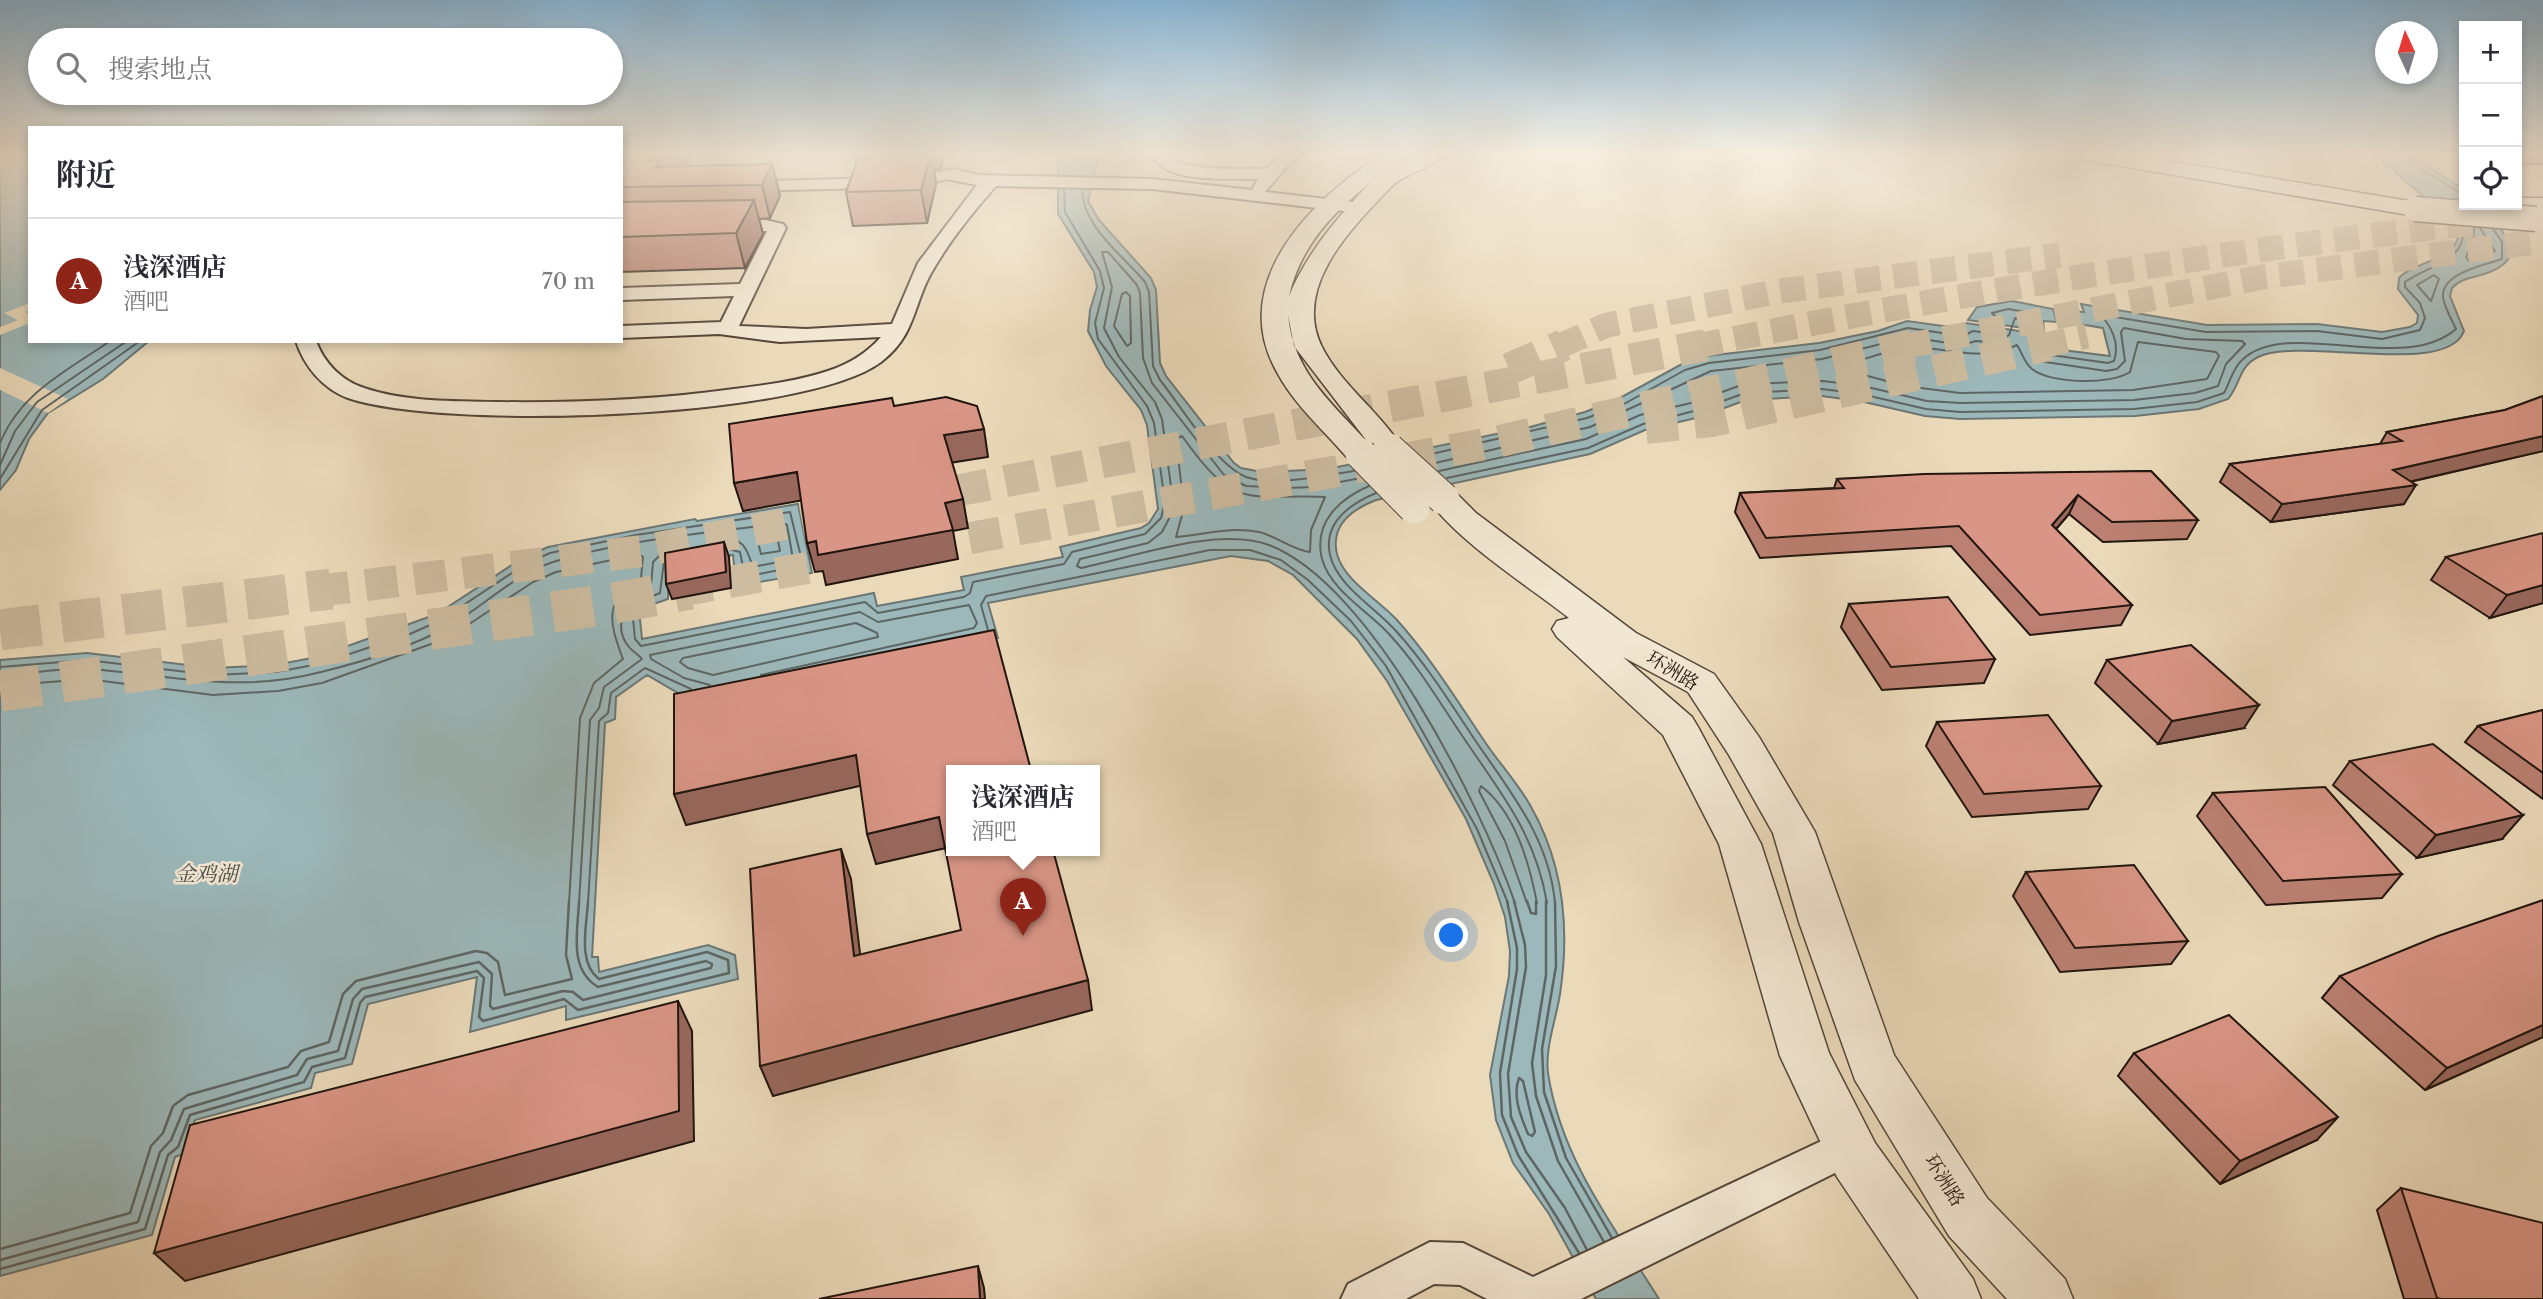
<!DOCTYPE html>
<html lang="zh">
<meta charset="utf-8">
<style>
:root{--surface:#fff;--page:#f7f7f7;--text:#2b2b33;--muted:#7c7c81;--line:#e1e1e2;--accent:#8f2418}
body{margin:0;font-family:"Libre Caslon Text","Noto Serif SC",serif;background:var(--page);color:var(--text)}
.controls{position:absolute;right:21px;top:21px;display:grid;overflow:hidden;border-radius:0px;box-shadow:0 4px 10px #0003}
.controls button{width:63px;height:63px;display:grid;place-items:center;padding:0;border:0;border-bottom:2px solid var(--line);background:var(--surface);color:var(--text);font:35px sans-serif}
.compass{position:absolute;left:2375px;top:21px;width:63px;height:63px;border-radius:50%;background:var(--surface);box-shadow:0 4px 10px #0003;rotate:356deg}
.you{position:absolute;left:1452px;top:936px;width:24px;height:24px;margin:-18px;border:5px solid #fff;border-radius:50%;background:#1a73e8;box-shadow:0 0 0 10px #1a73e833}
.badge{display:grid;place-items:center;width:46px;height:46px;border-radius:50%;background:var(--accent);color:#fff;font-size:23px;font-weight:700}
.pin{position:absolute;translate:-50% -58px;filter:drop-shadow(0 2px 4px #0008)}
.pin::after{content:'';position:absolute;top:37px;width:24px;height:21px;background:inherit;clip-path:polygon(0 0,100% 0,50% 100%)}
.popup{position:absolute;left:946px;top:765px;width:154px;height:91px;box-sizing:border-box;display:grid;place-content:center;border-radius:0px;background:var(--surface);filter:drop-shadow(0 2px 5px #0005);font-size:23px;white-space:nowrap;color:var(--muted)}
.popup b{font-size:26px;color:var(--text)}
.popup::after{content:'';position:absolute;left:50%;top:100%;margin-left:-14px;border:14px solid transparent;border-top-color:var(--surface)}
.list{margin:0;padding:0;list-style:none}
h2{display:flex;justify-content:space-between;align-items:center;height:91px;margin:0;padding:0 28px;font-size:30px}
h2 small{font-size:23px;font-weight:400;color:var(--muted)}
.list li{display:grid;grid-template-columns:46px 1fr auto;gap:21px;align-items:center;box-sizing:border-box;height:126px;padding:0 28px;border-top:2px solid var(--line)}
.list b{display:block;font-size:26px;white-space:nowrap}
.list p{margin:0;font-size:23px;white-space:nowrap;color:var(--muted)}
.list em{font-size:23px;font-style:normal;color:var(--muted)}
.icon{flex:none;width:38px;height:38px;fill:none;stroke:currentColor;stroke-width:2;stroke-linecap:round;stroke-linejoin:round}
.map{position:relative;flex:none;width:2543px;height:1299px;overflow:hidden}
.search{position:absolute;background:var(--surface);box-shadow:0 4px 10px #0003;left:28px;top:28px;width:595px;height:77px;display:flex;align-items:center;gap:18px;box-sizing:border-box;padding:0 24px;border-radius:38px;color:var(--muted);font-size:26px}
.panel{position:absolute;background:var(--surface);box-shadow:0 4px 10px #0003;left:28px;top:126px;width:595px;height:217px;border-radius:0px}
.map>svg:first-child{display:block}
.water{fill:#9cb8ba;stroke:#6b7775;stroke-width:2}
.pier{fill:#ebdaba}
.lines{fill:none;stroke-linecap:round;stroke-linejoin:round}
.shore-far1{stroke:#5e6664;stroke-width:2}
.shore{stroke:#5e6664;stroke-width:2.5}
.primary-tunnel-far2{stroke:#cdbca0;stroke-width:25;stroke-dasharray:25 13;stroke-linecap:butt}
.primary-tunnel-far1{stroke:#cdbca0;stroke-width:32;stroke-dasharray:32 17;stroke-linecap:butt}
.primary-tunnel{stroke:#cdbca0;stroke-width:41;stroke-dasharray:41 21;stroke-linecap:butt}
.minor-casing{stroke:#544639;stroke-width:4}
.tertiary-casing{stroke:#544639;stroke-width:3}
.minor{fill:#f2e7d2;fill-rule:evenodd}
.tertiary{fill:#f2e7d2;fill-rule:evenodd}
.tertiary-bridge-far1-casing{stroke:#544639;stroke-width:27;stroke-linecap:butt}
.tertiary-bridge-casing{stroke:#544639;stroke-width:33;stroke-linecap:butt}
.tertiary-bridge-far1{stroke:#f2e7d2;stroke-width:24}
.tertiary-bridge{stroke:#f2e7d2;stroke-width:31}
.wall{fill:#bb8072;stroke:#21150e;stroke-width:2}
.shaded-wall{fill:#98685d;stroke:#21150e;stroke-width:2}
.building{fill:#d99585;stroke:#21150e;stroke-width:2}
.labels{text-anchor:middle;stroke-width:5;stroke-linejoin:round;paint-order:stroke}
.street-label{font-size:19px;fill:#21150e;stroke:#f2e7d2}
.water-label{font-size:21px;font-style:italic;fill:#4c4e4a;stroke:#f2e7d2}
</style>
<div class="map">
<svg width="2543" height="1299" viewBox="0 0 2543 1299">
<rect width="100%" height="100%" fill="#ebdaba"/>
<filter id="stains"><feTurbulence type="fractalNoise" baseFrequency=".00286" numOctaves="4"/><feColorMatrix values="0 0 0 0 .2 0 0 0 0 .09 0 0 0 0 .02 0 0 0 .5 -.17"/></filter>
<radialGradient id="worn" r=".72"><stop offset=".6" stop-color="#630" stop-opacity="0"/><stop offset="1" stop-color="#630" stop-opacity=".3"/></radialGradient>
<g class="water">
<path d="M0,153H30V341H149L103,379L48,413L29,439L16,470L0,490Z"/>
<path d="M1058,153H1099L1088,201L1099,220L1151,278L1156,290L1160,363L1166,376L1234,463L1241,468L1262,472L1328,469L1530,427L1585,412L1620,398L1682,364L1707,356L1819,343L1878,331L1907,321L1964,329L1966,323L2045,335L2047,348L2110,356L2103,328L2073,323L2069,311L2084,312L2081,304L2207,325L2317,324L2382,332L2410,327L2417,323L2418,315L2398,289L2399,278C2414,261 2460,260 2458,232L2439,210L2373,153H2408L2464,190V205H2479C2503,231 2535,259 2481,275C2470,278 2460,279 2452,288L2450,296L2464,331C2447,378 2301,336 2258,357C2238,367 2241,384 2228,399L2199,409L2135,416L1960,419L1925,416L1860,401L1821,396L1746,400L1700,417L1645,430L1590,454L1376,500C1353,509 1330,525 1337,554C1344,581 1379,600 1397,620C1431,658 1458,702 1487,745C1501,765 1518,784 1530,805C1564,864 1570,928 1560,994C1556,1020 1545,1047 1548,1073C1561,1159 1614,1227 1659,1299H1596L1549,1214L1513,1163L1496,1120L1490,1075L1509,976L1510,951L1505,917L1494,884L1466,819L1387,681L1357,639L1293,575L1268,561L1231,556L988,603L998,638L712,702L678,693L647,675L616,697L615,719L605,723L592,957H598L599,972L708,945L735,955L738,979L566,1020V1006L470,1032L477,977L368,1004L352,1064L315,1073L311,1088L195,1120L183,1154L175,1157L152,1235L0,1276V660L87,653L213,668L275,665L317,657L437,614L521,559L548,547L695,519L697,521L798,504L812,573L736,586L733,555L668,566V599L639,609L642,639L874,593L877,606L964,590L961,577L1063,557L1060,547L1141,528L1149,523L1158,509L1147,425L1141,410L1106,366L1088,331L1090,310L1097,287L1094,272L1058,214Z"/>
<path d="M2012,301L2053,309L2057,322L2043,321L2044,331L1968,320L1977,307Z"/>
</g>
<g class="pier">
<path d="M30,303V310L25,312L30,314V323L0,335V327L18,320L4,313Z"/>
<path d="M0,368L68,399L48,413L0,390Z"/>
</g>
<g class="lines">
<g class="shore-far1">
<path d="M2406,153L2410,162L2464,195"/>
<path d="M1082,189C1083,228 1122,254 1145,282L1149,292L1153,366L1160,380C1181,406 1216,465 1246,477C1274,487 1325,475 1354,471"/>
<path d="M2474,228L2473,242L2466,257L2469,261L2495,251L2480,228"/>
<path d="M2434,275L2439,279L2431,301L2417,285Z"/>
<path d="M1126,292L1130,296L1131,343L1127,346L1114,326L1122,294Z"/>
<path d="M2138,342L2216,352L2219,356L2207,379L2133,390L1960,393L1905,386L1842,369L1844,365C1864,360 1887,350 1908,348C1947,345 1976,364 2017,345C2022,352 2024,363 2032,369C2051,384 2110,385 2130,372Z"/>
<path d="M1182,436C1236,511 1242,494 1325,497L1311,530L1310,552C1293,550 1276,536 1259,532C1229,526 1205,535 1176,537L1184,508L1176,439Z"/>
<path d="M0,443C21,392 67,371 110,341"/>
<path d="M1423,456L1587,418L1624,404L1685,370L1709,363L1820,350L1908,328L1963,336L1973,331L1997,334L2003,324L1992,313L2008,309L2037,314L2036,334L2044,354L2108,363L2114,361C2119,346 2114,332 2105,320L2109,316L2206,332L2317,331L2382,339L2420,330L2425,318L2420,303L2405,287V282C2428,265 2467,262 2463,227"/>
<path d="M1431,464L1590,427L1711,371L1822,359L1908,337L1962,345L1976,341L1998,343L2009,335L2015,318L2027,323L2032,351L2039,361L2106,371L2117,369L2125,361L2121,332L2124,328L2186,339L2242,341L2245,344L2226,364L2218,386L2195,393L2134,400L1961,403L1927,401L1863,386L1823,381L1744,384L1695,402L1640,415L1586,439L1439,471"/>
<path d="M0,465L15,431L37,402L127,341"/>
<path d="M1361,478L1313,487L1287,488L1246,486L1224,475L1152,383L1143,358L1140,293L1137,285L1108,252H1102L1112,287L1104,328L1119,357L1155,402L1162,419L1174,509L1162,532L1148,543L1080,559L1077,566L1081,568C1133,557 1218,526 1269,545C1371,584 1480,803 1515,903"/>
<path d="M1447,478L1588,448L1643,424L1698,410L1745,393L1822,389L1861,394L1926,409L1960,412L2134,409L2197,402L2224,393C2230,382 2233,368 2242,360C2288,316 2402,376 2456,329C2452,320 2444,307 2443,297C2441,273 2485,265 2502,259V242L2493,229"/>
<path d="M0,479L42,410L140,341"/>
<path d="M1369,486C1339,499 1313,523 1322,559C1331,591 1368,611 1389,634C1417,664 1438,700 1461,734C1499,791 1535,832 1547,903"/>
<path d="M1376,493C1350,504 1323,523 1330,555C1337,586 1376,608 1396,631C1427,665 1451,704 1477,743C1512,794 1549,839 1555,903"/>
<path d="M777,535L780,551L761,554L757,539Z"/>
<path d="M664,561L660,593L636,603L632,608L635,639L641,646L865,602L878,613L964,597L970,593L973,582L1064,564L1072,552L1145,534L1161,518L1165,502L1154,423L1147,406L1098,339L1095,323L1104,288L1100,271L1065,212L1064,189"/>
<path d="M856,623L877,633L878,637L713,675L688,668L680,662L683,658Z"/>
<path d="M988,630L981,605L986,596L1210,550H1250L1281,560L1308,580L1351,621L1386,666L1477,829L1508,903"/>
<path d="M0,667L87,660L212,675L276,672L319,664L410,634L441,620L524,565L550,553L636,535L790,512L803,565L745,577L740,552L728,549"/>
<path d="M0,676C29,674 61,667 90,669C173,675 236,694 321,672C362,662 408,648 446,628C482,608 513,575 553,562C627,539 707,533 783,523L787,525L793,559L753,567C747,551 745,538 725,540"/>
<path d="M710,685L684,678L651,659L650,655L860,612L878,622L969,605L977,623L974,628L761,675"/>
<path d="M0,686L87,679L213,695L278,691L322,683L448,638L533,582L556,572L639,554L643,557L641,578C603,601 609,622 623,659L594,683L580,718L569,903"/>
<path d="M579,903L590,720L599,708L604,687L642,659C638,654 633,652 629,647C610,624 629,596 651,586L653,562L664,551"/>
<path d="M588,903L599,721L608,713L611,693L645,668L691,689"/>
<path d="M1527,903L1505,841L1479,791L1481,786C1515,812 1529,862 1537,903"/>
</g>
<g class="shore">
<path d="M1507,901L1517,948V969L1500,1073L1502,1115L1518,1155L1579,1253"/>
<path d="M1514,901L1525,945L1526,967L1508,1074L1511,1117L1526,1152L1565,1208L1587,1250"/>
<path d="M1527,901L1531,913L1536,914V901"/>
<path d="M1546,901V975L1532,1063L1536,1096L1558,1161L1604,1242"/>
<path d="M1555,901L1556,966L1542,1049L1544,1092L1566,1158L1612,1238"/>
<path d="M1519,1078L1523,1081L1535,1132L1532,1136L1528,1134C1521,1117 1512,1096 1519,1078Z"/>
<path d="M0,1249L130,1213L151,1146L163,1133L173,1106L188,1095L288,1067L301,1051L329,1042L343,994L356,981L476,951L487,953L498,962L505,995L572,979L566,955L569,901"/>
<path d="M0,1260L138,1222L160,1152L171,1140L184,1109L297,1075L307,1059L338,1051L353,999L362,989L479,962L492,974L490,1006L493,1009L563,991L573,992L583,1000L711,968L712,964L706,961L598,987C568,969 578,931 579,901"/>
<path d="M0,1269L145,1229L168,1155L178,1147L190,1115L304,1082L312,1067L345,1058L360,1003L365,997L477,971L484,978L479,1017L483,1021L564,999L578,1010L729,973L728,960L707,952L599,979C577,963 587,925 588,901"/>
</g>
<g class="primary-tunnel-far2">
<path d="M1560,346L1607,325L1780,291L2060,255"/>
<path d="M1697,346C1958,293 2219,252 2483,222"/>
<path d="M1906,346L2262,277L2543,241"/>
<path d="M2042,346L2087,336"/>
</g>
<g class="primary-tunnel-far1">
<path d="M1509,369L1564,345"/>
<path d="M1646,428L1712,421L2049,345"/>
<path d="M909,500L1706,345"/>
<path d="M317,591L642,551L854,511"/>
<path d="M680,591L1491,443L1914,345"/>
</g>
<g class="primary-tunnel">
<path d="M0,630L331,589"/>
<path d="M0,691L609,604L690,589"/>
</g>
<g class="minor-casing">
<g id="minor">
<path d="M1150,153H1166C1177,173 1245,168 1266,169L1284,153H1304L1288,165L1265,192L1361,203L1370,208L1361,213L1152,189L996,186C971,214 948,243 930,275C913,307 915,336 881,362C803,420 441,430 348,398C323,389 304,366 296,341H316C324,363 342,381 364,388C405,402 453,401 496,402C575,403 655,400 734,389C766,385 798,381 828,371C849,364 867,353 881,337L780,342L719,334L621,338V326L721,322L734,296L621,300V288L740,284L767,231L724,230L715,225C728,211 766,220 783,224L786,228L739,326L806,329L892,324L918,263L977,185L946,179L916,187L741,191L732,186L735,182L913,177L954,169L979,175L1152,179L1252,190L1258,179C1225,177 1168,186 1150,153Z"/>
<path d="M1849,1128L1863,1133L1869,1146L1863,1159L1581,1299H1487L1460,1285L1434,1284L1406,1299H1341L1348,1284L1430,1242L1463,1243L1533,1277Z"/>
</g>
</g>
<g class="tertiary-casing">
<g id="tertiary">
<path d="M1384,153H1410L1394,166L1417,153H1445C1433,170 1405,172 1391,187C1352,228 1292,286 1322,347C1340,383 1377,410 1399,443L1395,449L1384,452L1373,449L1376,454L1372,461L1361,463L1350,461C1326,432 1296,407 1278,374C1225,283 1312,199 1384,153ZM1371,182C1337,218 1308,251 1289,296C1300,247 1332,213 1371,182ZM1288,315L1294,346L1370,445C1334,405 1293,373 1288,315Z"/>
<path d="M2068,153H2120L2415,202L2423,204L2427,209L2423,214L2415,216L2079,159Z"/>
<path d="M2517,198H2543V212L2505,210L2501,205H2517Z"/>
<path d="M1444,489L1455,492L1476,513L1636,633L1714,674L1759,737L1815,832L1894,1055L1987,1198L2065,1279L2073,1299H2007L1949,1236L1855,1080L1799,922L1773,833L1729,755L1688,692L1623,657L1692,717L1698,727L1761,844L1829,1053L1875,1143L1973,1279L1981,1299H1919L1837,1177L1780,1056L1719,844L1663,735L1557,637L1552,629L1557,621L1569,618C1527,585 1458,542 1428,499L1433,492Z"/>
</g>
</g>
<use href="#minor" class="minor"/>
<use href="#tertiary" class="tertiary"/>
<g class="tertiary-bridge-far1-casing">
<path id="tertiary-bridge-far1" d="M2415,209L2536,219"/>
</g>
<g class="tertiary-bridge-casing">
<g id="tertiary-bridge">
<path d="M1389,449L1444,499"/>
<path d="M1361,454L1414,508"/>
</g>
</g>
<use href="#tertiary-bridge-far1" class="tertiary-bridge-far1"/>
<use href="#tertiary-bridge" class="tertiary-bridge"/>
</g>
<g class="wall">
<path d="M621,153H693L685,166L772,164L780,196L770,218L759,219L763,234L745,268L621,272Z"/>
<path d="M854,153H944L941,168L934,169L936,184L927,223L853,226L846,192L857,162H856Z"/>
<rect x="2517" y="153" width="26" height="11"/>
<path d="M2543,396V451L2410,482L2404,504L2271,522L2220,482L2230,464L2380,444L2387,432L2505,410Z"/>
<path d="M2151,471L2198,520L2187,539L2103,542L2069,514L2056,529L2132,605L2121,625L2030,635L1951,546L1760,558L1735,512L1740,493L1834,488L1837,479Z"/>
<path d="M2446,557L2543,603L2490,618L2431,580Z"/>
<path d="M1849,604L1995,659L1984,683L1882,690L1841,627Z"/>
<path d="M2107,660L2244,728L2158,744L2095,683Z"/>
<path d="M2543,710V799L2465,742L2478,726Z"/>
<path d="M1937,722L2101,786L2088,809L1972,817L1926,746Z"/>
<path d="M2350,761L2502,839L2417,858L2333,785Z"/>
<path d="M2213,793L2402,874L2382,898L2266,905L2197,816Z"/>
<path d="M2026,872L2188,941L2171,964L2060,972L2013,896Z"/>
<path d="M2340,976L2543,1037L2425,1090L2322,998Z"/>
<path d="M2134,1053L2317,1140L2220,1184L2118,1076Z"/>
<path d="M2401,1188L2543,1299H2404L2377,1210Z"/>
</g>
<g class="shaded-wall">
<path d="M621,153H693L679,177L621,182Z"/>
<path d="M909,153H944L941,168L934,169L936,184L927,223L921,190L913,174Z"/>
<path d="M772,164L780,196L770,218L762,185Z"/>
<path d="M754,200L763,234L745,268L736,233Z"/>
<path d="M984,429L988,457L949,463L944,435Z"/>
<path d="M2543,436V451L2382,488L2393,470Z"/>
<path d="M797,472L804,500L743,511L734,483Z"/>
<path d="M2416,485L2404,504L2271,522L2282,504Z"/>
<path d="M2078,495L2069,514L2043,544L2052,525Z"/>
<path d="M963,499L968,528L953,531L958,559L826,585L823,571L815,572L807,543L816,541L945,503Z"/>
<path d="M724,542L729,557L731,588L672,599L666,584Z"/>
<path d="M2543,585V603L2490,618L2507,595Z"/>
<path d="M2259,705L2244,728L2158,744L2172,721Z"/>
<path d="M856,755L864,785L686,825L674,794Z"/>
<path d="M2523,815L2502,839L2417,858L2436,835Z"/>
<path d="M939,817L946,848L876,864L867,834Z"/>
<path d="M841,849L851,879L864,986L854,956Z"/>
<path d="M1088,980L1092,1010L773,1096L760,1066Z"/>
<path d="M678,1001L692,1031L694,1141L185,1281L154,1253Z"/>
<path d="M2543,1025V1037L2425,1090L2447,1068Z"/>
<path d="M2338,1117L2317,1140L2220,1184L2240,1161Z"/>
<path d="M978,1266L984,1288L985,1299H980Z"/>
</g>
<g class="building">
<path d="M926,153H931L921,190L846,192L858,159L910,157Z"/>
<path d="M660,160L655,167L772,164L762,185L621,187V162Z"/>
<path d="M754,200L736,233L621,237V202Z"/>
<path d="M2543,396V436L2393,470L2416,485L2282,504L2230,464L2402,441L2387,432L2505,410Z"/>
<path d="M946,397L977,406L984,429L944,435L963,499L945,503L953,530L818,555L816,541L807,543L797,472L734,483L729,424L892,398L894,406Z"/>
<path d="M2151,471L2198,520L2112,522L2078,495L2052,525L2132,605L2040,615L1959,526L1766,538L1740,493L1844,488L1837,479L1924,474Z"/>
<path d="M2543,533V585L2507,595L2446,557Z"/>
<path d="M724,542L726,572L666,584L665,553Z"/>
<path d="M1948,597L1995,659L1891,667L1849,604Z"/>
<path d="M994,630L1031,770H951V850H1053L1088,980L760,1066L750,869L841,849L854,956L961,930L939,817L867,834L856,755L674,794V694Z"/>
<path d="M2191,645L2259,705L2172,721L2107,660Z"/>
<path d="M2543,710V773L2478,726Z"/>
<path d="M2048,715L2101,786L1984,794L1937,722Z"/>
<path d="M2433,744L2523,815L2436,835L2350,761Z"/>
<path d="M2325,787L2402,874L2283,881L2213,793Z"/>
<path d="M2134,865L2188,941L2075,948L2026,872Z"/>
<path d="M2543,900V1025L2447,1068L2340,976L2438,936Z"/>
<path d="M678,1001L679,1111L154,1253L190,1125Z"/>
<path d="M2229,1015L2338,1117L2240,1161L2134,1053Z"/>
<path d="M2401,1188L2543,1223V1299H2441L2437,1298Z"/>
<path d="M978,1266L980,1299H819Z"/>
</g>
<linearGradient id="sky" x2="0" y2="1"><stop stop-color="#89b6d6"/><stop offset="0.46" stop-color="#f6eee0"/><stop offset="1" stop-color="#f6eee0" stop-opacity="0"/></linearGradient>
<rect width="2543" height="335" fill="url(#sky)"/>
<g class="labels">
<g class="street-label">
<text transform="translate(1673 670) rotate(31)" y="7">环洲路</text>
<text transform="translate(1945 1180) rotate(58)" y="7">环洲路</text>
</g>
<g class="water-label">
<text x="206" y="881">金鸡湖</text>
</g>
</g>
<rect width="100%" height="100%" filter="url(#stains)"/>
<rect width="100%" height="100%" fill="url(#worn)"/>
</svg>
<div class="controls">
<button>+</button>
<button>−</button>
<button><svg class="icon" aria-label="locate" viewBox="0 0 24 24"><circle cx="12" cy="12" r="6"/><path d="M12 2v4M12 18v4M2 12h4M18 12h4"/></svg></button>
</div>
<svg class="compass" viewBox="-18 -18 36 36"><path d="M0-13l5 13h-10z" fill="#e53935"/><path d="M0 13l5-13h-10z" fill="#7c7c81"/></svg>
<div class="you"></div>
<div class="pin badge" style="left:1023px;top:936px">A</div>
<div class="popup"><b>浅深酒店</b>酒吧</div>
<div class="search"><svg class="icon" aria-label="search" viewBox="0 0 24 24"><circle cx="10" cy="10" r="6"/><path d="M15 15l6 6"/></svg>搜索地点</div>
<section class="panel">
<h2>附近<small></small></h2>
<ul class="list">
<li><span class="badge">A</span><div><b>浅深酒店</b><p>酒吧</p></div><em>70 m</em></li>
</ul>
</section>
</div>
